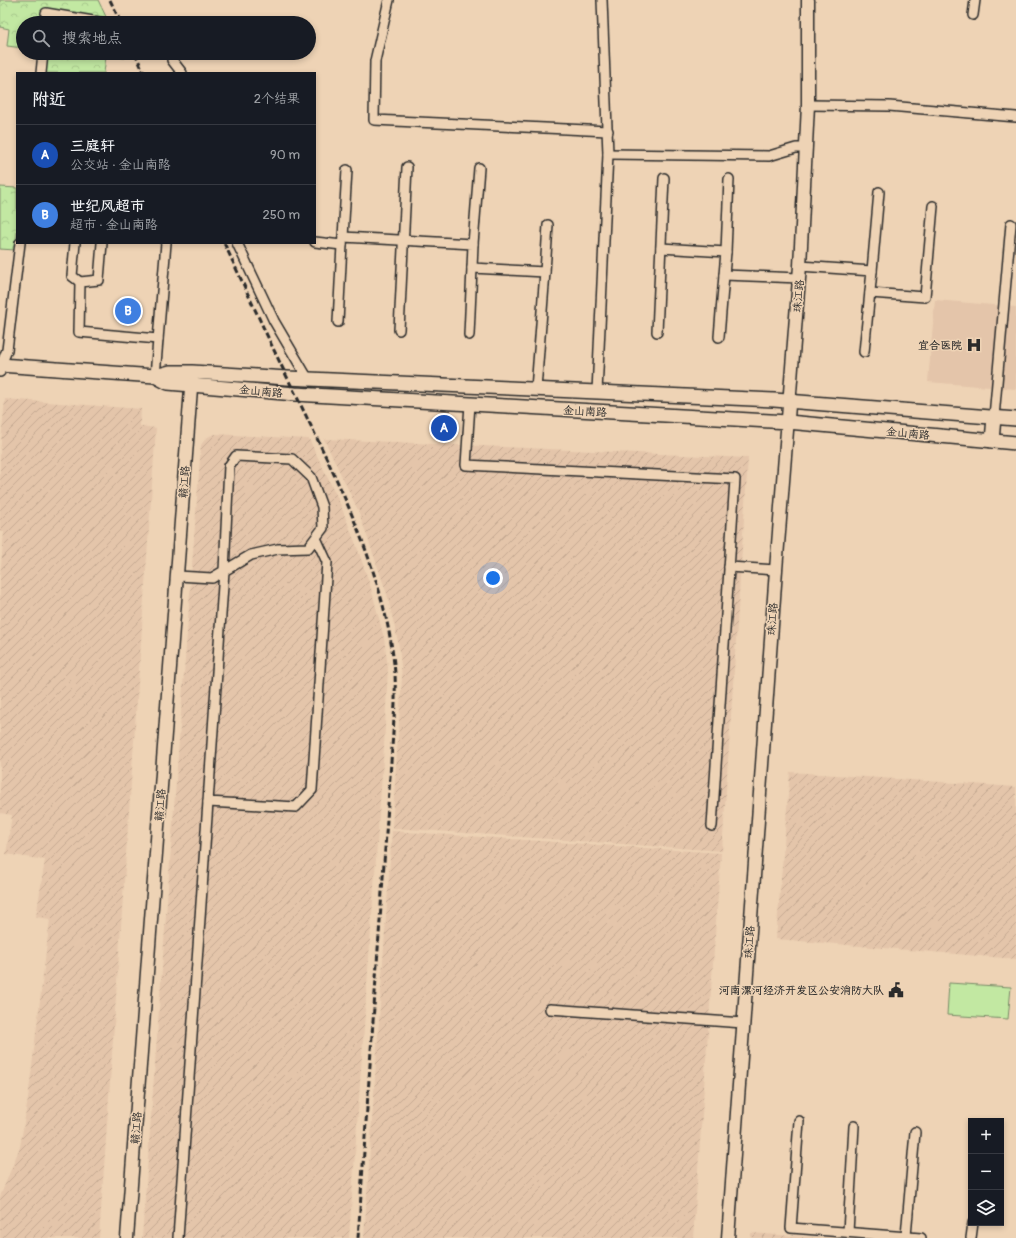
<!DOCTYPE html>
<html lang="zh">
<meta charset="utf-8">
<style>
:root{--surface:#171b24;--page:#242831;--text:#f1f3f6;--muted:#9ea1a6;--line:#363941;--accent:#ea580c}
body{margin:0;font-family:Pangolin,"LXGW WenKai TC",sans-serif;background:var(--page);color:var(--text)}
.controls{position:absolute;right:12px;bottom:12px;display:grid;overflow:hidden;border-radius:0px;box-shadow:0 2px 6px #0003}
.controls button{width:36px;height:36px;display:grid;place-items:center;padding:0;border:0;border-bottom:1px solid var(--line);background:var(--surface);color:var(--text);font:20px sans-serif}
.you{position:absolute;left:493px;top:578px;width:14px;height:14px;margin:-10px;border:3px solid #fff;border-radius:50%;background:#1a73e8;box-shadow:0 0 0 6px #1a73e833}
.badge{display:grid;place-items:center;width:26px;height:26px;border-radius:50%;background:var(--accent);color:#fff;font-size:13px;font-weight:700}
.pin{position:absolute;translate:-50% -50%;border:2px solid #fff;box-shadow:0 1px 4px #0006}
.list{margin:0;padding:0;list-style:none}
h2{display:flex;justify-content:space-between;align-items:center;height:52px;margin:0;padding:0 16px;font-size:17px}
h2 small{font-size:13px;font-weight:400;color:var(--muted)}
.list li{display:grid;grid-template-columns:26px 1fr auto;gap:12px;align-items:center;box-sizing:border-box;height:60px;padding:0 16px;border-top:1px solid var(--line)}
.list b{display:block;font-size:15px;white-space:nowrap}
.list p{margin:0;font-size:13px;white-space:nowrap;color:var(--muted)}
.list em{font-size:13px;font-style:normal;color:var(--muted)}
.icon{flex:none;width:22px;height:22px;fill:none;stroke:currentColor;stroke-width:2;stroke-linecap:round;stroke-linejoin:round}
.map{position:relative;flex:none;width:1016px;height:1238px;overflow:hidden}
.search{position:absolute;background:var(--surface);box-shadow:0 2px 6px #0003;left:16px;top:16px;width:300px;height:44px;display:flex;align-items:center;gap:10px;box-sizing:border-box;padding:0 14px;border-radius:22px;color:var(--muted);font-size:15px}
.panel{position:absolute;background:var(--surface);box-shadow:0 2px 6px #0003;left:16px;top:72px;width:300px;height:172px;border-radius:0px}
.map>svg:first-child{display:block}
.built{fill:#e4c5aa}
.industrial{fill:url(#industrial-furrows)}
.green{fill:#c2e8a2;stroke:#768a66}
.forest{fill:url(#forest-crowns);stroke:#768a66}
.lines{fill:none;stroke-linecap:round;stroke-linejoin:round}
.minor-casing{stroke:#2b2b2b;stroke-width:12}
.tertiary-casing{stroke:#2b2b2b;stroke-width:15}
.secondary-casing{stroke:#2b2b2b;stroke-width:16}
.minor{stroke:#eed3b5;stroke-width:9}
.tertiary{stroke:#eed3b5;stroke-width:12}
.secondary{stroke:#eed3b5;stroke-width:13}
.rail{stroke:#2b2b2b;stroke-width:3;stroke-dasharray:6 3;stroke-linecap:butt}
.labels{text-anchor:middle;stroke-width:3;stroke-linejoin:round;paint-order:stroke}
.street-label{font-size:11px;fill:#2b2b2b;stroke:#eed3b5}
.poi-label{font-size:11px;font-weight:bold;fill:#2b2b2b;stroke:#eed3b5;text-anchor:end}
</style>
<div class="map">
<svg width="1016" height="1238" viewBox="0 0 1016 1238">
<defs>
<pattern id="industrial-furrows" width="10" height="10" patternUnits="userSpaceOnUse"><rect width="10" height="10" fill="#e4c5aa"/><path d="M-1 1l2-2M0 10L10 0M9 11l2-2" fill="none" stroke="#c4a992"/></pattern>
<pattern id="forest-crowns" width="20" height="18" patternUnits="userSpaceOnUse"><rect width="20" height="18" fill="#c2e8a2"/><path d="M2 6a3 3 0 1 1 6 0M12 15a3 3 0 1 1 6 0" fill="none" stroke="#a7c78c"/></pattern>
</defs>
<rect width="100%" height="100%" fill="#eed3b5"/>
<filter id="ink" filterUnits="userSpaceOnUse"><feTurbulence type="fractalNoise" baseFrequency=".025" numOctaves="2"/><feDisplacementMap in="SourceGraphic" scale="8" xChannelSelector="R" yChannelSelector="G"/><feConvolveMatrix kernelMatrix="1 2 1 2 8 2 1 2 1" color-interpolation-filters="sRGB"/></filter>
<g filter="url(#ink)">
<path class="built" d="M935,300L1016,307V389L928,382Z"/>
<g class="industrial">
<path d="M5,399L141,409L140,426L156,428L99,1238H0V1197L20,1147L28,1099L50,919L36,917L45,860L6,854L12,815L0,813V577L4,532H0V453Z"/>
<path d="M214,434L309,439L339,501L357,547L371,588L384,638L388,668L384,746L349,1238H142L201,445L206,438Z"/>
<path d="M324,439L748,458L722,851L392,828L402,677L399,646L387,594L358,510Z"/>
<path d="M790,772L1016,787V959L776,939Z"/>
<path d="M392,831L721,853L693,1238H364Z"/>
<path d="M751,1233L821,1238H751Z"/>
</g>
<path class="green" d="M949,983L1011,987L1008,1019L947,1015Z"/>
<g class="forest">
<path d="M0,0H98L109,23H23V48L7,46L9,29L0,27Z"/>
<path d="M45,53H123L125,58L106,56L104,73H42Z"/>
<path d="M0,187L17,188V232L15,250L0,249Z"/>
</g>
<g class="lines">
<g class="minor-casing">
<g id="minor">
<path d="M389,0L375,61L374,120L608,131"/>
<path d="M973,15L975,0"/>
<path d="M46,23V13L105,23"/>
<path d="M172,60L182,73"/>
<path d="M41,73L43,53"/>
<path d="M808,105L889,106L1016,117"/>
<path d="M608,154L769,156L796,148H807"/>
<path d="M343,237L347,170"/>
<path d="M315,242L342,245L343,237L473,244L472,268L545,272L548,225"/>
<path d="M75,243L72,276L80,282L99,280L102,243"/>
<path d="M237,243L274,321L308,379"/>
<path d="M473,244L479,168"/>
<path d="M661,248L726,252L724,275L799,278"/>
<path d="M726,252L729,179"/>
<path d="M800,266L872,271L864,352"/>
<path d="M872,271L879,192"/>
<path d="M80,282L79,332L158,339"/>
<path d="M870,293L925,297L933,206"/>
<path d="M338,322L342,245"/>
<path d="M399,330L407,167"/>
<path d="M657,332L664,178"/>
<path d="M469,335L472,268"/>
<path d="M719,337L724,275"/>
<path d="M0,372L1,365L7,350L20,243"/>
<path d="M155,376L166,243"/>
<path d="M536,389L545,272"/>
<path d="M597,392L608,154L602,0"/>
<path d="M470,404L466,465L735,479L712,826"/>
<path d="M994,417L1011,224"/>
<path d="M729,567L776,570"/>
<path d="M178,576L212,578L251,555L278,549L308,548L323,528L322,507L311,477L292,459L236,456L229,466L224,571L208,802L296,807L312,790L327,562L316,538"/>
<path d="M550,1009L743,1023"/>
<path d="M799,1121L791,1228L921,1238"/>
<path d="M848,1232L854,1126"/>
<path d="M906,1236L915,1132"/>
<path d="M178,1238L208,802"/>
<path d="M971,1238L973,1223"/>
</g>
</g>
<g class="tertiary-casing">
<g id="tertiary">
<path d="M127,1238L192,375"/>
<path d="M728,1238L776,570L800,266L808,105V0"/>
</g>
</g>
<g class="secondary-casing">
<g id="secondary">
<path d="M0,365L155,376L170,372H192L287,378L774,400L1016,419"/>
<path d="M155,376L168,383L295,394L788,422L1016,443"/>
<path d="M992,441L994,417"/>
</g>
</g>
<use href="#minor" class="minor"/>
<use href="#tertiary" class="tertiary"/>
<use href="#secondary" class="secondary"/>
<g class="rail">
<path d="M110,0L121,23"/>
<path d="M135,53L144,73"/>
<path d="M224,243C248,293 270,344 295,393C337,480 383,568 394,664C396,677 395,691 395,704L358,1238"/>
</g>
</g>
</g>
<defs>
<g id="hospital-bare" transform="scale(1.2)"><path d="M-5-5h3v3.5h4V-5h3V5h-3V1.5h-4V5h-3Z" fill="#2b2b2b" stroke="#eed3b5" stroke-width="2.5" paint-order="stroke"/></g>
<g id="civic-bare" transform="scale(1.2)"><path d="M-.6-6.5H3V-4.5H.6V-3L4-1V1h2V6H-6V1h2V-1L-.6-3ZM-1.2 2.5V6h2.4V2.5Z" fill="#2b2b2b" stroke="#eed3b5" stroke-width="2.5" paint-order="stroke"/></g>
</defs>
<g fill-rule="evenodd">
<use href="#hospital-bare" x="974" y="345"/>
<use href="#civic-bare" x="896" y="990"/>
</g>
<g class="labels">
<g class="street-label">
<text transform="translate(798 296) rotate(-85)" y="4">珠江路</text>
<text transform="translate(261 391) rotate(5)" y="4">金山南路</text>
<text transform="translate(585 411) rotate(3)" y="4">金山南路</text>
<text transform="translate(908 433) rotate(5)" y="4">金山南路</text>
<text transform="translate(184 482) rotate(-86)" y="4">赣江路</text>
<text transform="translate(772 619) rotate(-86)" y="4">珠江路</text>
<text transform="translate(160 805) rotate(-86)" y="4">赣江路</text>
<text transform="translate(749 942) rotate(-86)" y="4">珠江路</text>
<text transform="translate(136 1128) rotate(-86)" y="4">赣江路</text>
</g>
<g class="poi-label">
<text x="962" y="349">宜合医院</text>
<text x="884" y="994">河南漯河经济开发区公安消防大队</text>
</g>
</g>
</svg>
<div class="controls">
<button>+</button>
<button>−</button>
<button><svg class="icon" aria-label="layers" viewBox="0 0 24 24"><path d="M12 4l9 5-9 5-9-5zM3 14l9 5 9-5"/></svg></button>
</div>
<div class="you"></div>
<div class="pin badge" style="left:444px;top:428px;background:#1a4fb4">A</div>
<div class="pin badge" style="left:128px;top:311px;background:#3f7fe0">B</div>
<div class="search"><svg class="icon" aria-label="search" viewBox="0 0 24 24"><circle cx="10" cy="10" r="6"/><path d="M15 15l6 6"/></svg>搜索地点</div>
<section class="panel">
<h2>附近<small>2个结果</small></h2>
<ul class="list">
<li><span class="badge" style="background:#1a4fb4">A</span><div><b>三庭轩</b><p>公交站 · 金山南路</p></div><em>90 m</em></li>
<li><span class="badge" style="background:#3f7fe0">B</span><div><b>世纪风超市</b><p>超市 · 金山南路</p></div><em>250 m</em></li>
</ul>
</section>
</div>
